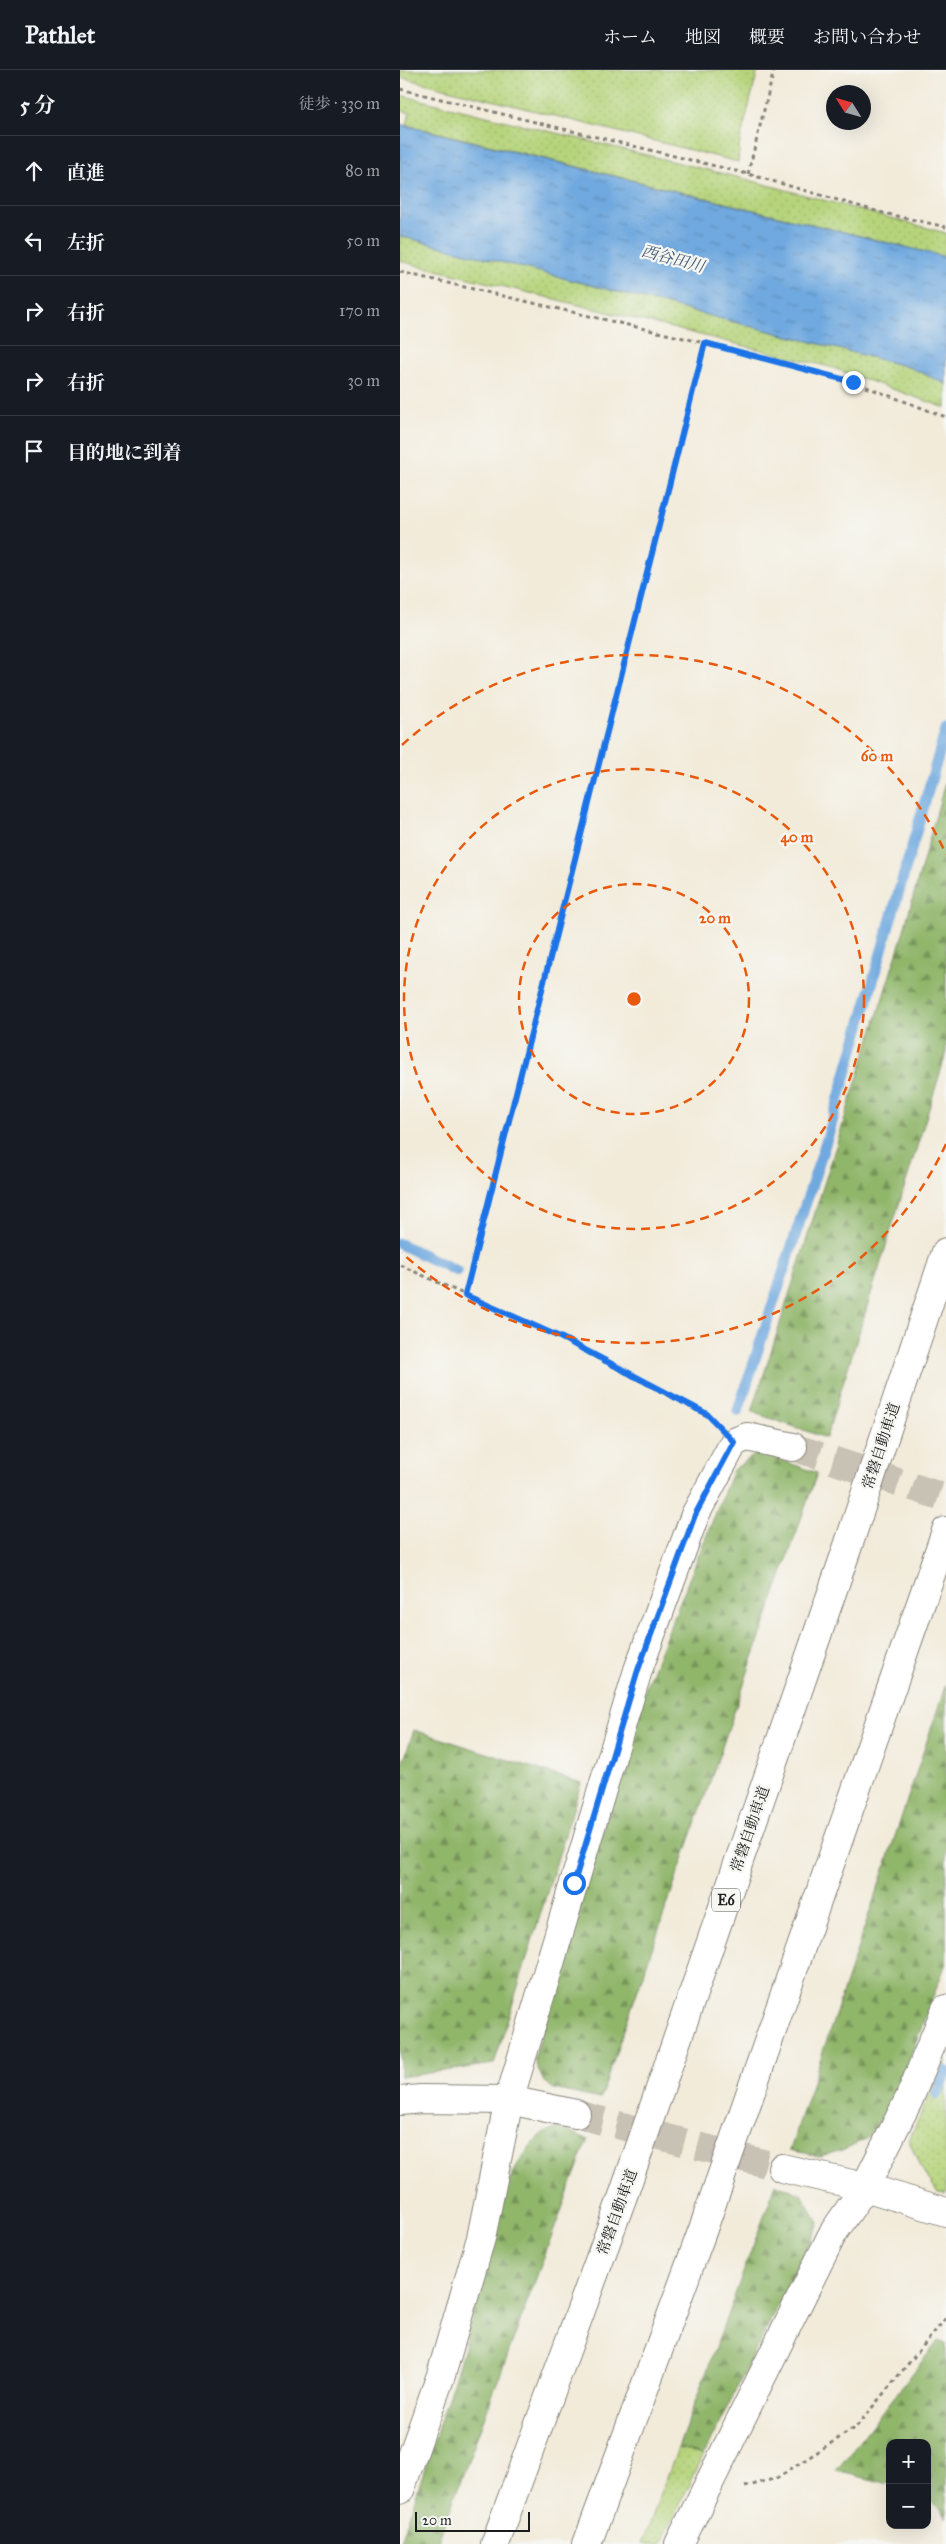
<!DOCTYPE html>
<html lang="ja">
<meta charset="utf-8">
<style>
:root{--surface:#171b24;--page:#20242c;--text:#f1f3f6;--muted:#9ea1a6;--line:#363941}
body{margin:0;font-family:"IM FELL Great Primer","Noto Serif JP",serif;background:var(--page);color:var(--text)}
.controls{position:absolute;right:15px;bottom:15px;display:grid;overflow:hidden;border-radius:10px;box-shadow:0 5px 20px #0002}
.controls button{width:45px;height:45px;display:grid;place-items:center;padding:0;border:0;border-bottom:1px solid var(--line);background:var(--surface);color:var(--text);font:25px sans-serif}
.compass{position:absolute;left:426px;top:15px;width:45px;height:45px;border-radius:50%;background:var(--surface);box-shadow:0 5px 20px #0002;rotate:307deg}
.scale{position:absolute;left:15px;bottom:12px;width:115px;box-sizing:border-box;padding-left:5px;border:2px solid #1c1c1c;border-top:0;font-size:14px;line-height:18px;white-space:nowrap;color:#1c1c1c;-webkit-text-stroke:4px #f6f6f2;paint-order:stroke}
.stop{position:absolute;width:15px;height:15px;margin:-11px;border:4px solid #1a73e8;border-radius:50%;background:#fff}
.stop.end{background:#1a73e8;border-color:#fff;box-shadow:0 1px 5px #0008}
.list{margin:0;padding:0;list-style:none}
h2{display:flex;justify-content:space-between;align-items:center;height:65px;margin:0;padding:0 20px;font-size:21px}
h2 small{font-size:16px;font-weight:400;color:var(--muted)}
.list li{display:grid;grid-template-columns:32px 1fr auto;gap:15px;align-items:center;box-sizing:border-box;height:70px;padding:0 20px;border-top:1px solid var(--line)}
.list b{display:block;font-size:19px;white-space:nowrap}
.list em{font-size:16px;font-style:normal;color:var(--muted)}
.icon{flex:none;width:28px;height:28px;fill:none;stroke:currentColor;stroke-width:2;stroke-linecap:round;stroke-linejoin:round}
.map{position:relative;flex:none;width:546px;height:2474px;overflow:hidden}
header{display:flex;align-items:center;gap:30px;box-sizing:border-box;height:70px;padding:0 25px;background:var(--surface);border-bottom:1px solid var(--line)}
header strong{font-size:24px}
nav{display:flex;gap:28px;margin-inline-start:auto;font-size:18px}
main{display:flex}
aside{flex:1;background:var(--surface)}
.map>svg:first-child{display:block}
.grass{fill:url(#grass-dots);stroke:#69784c}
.forest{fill:url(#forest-firs);stroke:#566944}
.water{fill:url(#water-ripples);stroke:#46627e}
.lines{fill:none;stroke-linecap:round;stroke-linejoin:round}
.stream{stroke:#70a9df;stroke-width:11}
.street-tunnel{stroke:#c7c2b4;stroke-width:28;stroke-dasharray:28 14;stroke-linecap:butt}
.street-casing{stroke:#87847b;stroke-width:30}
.highway-casing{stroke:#87847b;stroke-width:30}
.path{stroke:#87847b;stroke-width:3;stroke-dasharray:4 4;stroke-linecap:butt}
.street{stroke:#fff;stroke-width:28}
.highway{stroke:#fff;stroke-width:28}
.route{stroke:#1a73e8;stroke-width:6}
.ring{fill:none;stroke:#e8590c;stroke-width:2.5;stroke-dasharray:9 6}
.labels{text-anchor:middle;stroke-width:4.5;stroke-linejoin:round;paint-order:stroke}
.shield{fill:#f6f6f2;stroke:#5d5d5c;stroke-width:1}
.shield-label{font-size:14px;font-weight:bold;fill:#1c1c1c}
.street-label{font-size:15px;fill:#1c1c1c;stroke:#f6f6f2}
.water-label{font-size:16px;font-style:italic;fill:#425b74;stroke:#f6f6f2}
.centre{fill:#e8590c;stroke:#f6f6f2;stroke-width:2.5}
.ring-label{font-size:15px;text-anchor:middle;font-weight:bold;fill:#e8590c;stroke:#f6f6f2;stroke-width:4.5;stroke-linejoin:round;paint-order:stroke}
</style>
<header>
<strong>Pathlet</strong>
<nav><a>ホーム</a><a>地図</a><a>概要</a><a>お問い合わせ</a></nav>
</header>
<main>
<aside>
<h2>5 分<small>徒歩 · 330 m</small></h2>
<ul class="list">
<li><svg class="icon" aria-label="ahead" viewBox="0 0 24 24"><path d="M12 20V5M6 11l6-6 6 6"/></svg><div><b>直進</b></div><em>80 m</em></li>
<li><svg class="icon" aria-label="left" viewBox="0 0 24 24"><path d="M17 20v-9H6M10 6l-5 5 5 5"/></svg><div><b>左折</b></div><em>50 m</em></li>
<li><svg class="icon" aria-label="right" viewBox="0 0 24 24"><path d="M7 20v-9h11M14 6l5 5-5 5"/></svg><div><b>右折</b></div><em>170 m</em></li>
<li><svg class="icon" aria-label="right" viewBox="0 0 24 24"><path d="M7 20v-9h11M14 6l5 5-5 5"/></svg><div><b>右折</b></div><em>30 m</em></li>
<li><svg class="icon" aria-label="arrive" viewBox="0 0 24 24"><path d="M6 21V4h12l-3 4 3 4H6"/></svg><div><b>目的地に到着</b></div></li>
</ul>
</aside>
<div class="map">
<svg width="546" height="2474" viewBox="0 0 546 2474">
<defs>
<pattern id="grass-dots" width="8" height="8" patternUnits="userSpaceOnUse" patternTransform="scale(1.25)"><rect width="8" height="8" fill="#b6d47b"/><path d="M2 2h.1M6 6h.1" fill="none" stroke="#9cb56a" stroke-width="1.8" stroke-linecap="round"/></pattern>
<pattern id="forest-firs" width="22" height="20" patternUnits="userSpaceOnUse" patternTransform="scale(1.25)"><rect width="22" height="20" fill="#90b66b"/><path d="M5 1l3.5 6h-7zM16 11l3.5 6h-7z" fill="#759357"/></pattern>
<pattern id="water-ripples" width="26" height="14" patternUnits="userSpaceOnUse" patternTransform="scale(1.25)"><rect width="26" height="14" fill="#70a9df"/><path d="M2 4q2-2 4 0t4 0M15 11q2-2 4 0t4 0" fill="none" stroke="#5b89b4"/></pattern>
</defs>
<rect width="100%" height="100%" fill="#f6f6f2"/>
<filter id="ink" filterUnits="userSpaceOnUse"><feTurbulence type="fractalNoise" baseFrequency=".02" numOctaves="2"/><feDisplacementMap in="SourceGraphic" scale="10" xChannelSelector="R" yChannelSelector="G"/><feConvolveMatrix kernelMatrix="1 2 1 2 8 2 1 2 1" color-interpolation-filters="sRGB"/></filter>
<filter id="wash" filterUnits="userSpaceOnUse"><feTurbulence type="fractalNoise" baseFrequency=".0096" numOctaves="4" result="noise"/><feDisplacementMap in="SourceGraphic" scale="20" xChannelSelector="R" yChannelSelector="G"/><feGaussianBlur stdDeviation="1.12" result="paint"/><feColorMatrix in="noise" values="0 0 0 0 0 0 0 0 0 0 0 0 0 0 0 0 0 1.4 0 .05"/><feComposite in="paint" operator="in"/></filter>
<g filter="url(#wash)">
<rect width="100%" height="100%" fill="#f2ebda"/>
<g class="grass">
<path d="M0,0H358L340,71L338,92L0,7Z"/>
<path d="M0,25L349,110L546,163V187L7,55L10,43L0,40Z"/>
<path d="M0,166L509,297L546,314V338L430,297L0,191Z"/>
<path d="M546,1989V2124L538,2123L519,2095L509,2070Z"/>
<path d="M278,2378L304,2384L261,2474H242Z"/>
</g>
<g class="forest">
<path d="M546,709V984L426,1368L352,1342L502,867Z"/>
<path d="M359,1382L417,1403L200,2029L154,2019L144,2012L134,1990L247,1614L333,1400Z"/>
<path d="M546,1614V1893L487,2048L466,2069L442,2080L420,2086L390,2080Z"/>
<path d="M14,1660L181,1713L94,1994L0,2007V1700Z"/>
<path d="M158,2058L188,2069L37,2474H0L60,2291L108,2114L120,2090L140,2065Z"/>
<path d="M376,2114L401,2124L419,2153L304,2384L278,2378Z"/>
<path d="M538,2271L546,2274V2448L527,2423V2373H490V2414L436,2401Z"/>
</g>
<path class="water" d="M0,54L546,187V314L509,297L0,166Z"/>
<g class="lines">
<g class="stream">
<path d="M0,1174L57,1201"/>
<path d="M338,1341L430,1059L546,659"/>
<path d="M537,2024L546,2001"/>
</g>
</g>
</g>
<g filter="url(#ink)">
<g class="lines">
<g class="street-tunnel">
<path d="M393,1377L546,1428"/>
<path d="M176,2044L382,2098"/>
</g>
<g class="street-casing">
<g id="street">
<path d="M0,2031L21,2029L109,2030L176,2044"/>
<path d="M382,2098L465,2117L546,2142"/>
<path d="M0,2420L41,2305L81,2168L109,2030L238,1600L295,1445L334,1372L347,1367L393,1377"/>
<path d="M279,2474L433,2163L465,2117L509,2029L546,1939"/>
</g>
</g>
<g class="highway-casing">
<g id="highway">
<path d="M95,2474L224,2123L448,1476L546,1182"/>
<path d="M187,2474L303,2159L546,1461"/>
</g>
</g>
<g class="path">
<path d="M0,19L348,104L479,142L546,157"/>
<path d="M348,104L374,0"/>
<path d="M0,202L305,273L453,312L546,347"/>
<path d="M0,1195L162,1269L311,1348"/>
<path d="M65,1225L305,273"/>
<path d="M345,2417L377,2408L456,2357L546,2248"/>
</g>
<use href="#street" class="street"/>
<use href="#highway" class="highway"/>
</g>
</g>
<g class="lines" filter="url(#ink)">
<path class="route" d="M174,1813L238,1600L295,1445L334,1372L307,1344L162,1268L65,1225L305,273L453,312"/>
</g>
<g class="ring">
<circle cx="234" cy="929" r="115"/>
<circle cx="234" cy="929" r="230"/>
<path d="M546 1074A344 344 0 0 1 2 1183M2 675A344 344 0 0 1 546 784"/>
</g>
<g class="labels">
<rect class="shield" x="312" y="1818.5" width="28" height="23" rx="4"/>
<g class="shield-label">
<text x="326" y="1835">E6</text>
</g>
<g class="street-label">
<text transform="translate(481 1376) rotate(-72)" y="5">常磐自動車道</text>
<text transform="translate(350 1759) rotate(-71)" y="5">常磐自動車道</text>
<text transform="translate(217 2142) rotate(-70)" y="5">常磐自動車道</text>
</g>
<g class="water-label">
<text transform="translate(273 188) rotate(15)" y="6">西谷田川</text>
</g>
</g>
<circle cx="234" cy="929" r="8" class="centre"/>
<g class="ring-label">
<text x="477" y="691">60 m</text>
<text x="397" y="772">40 m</text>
<text x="315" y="853">20 m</text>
</g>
</svg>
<div class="controls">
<button>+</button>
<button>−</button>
</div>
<svg class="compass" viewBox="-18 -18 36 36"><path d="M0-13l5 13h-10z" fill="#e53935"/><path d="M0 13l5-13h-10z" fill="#9ea1a6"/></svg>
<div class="scale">20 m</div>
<div class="stop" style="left:174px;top:1813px"></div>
<div class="stop end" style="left:453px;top:312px"></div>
</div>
</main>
